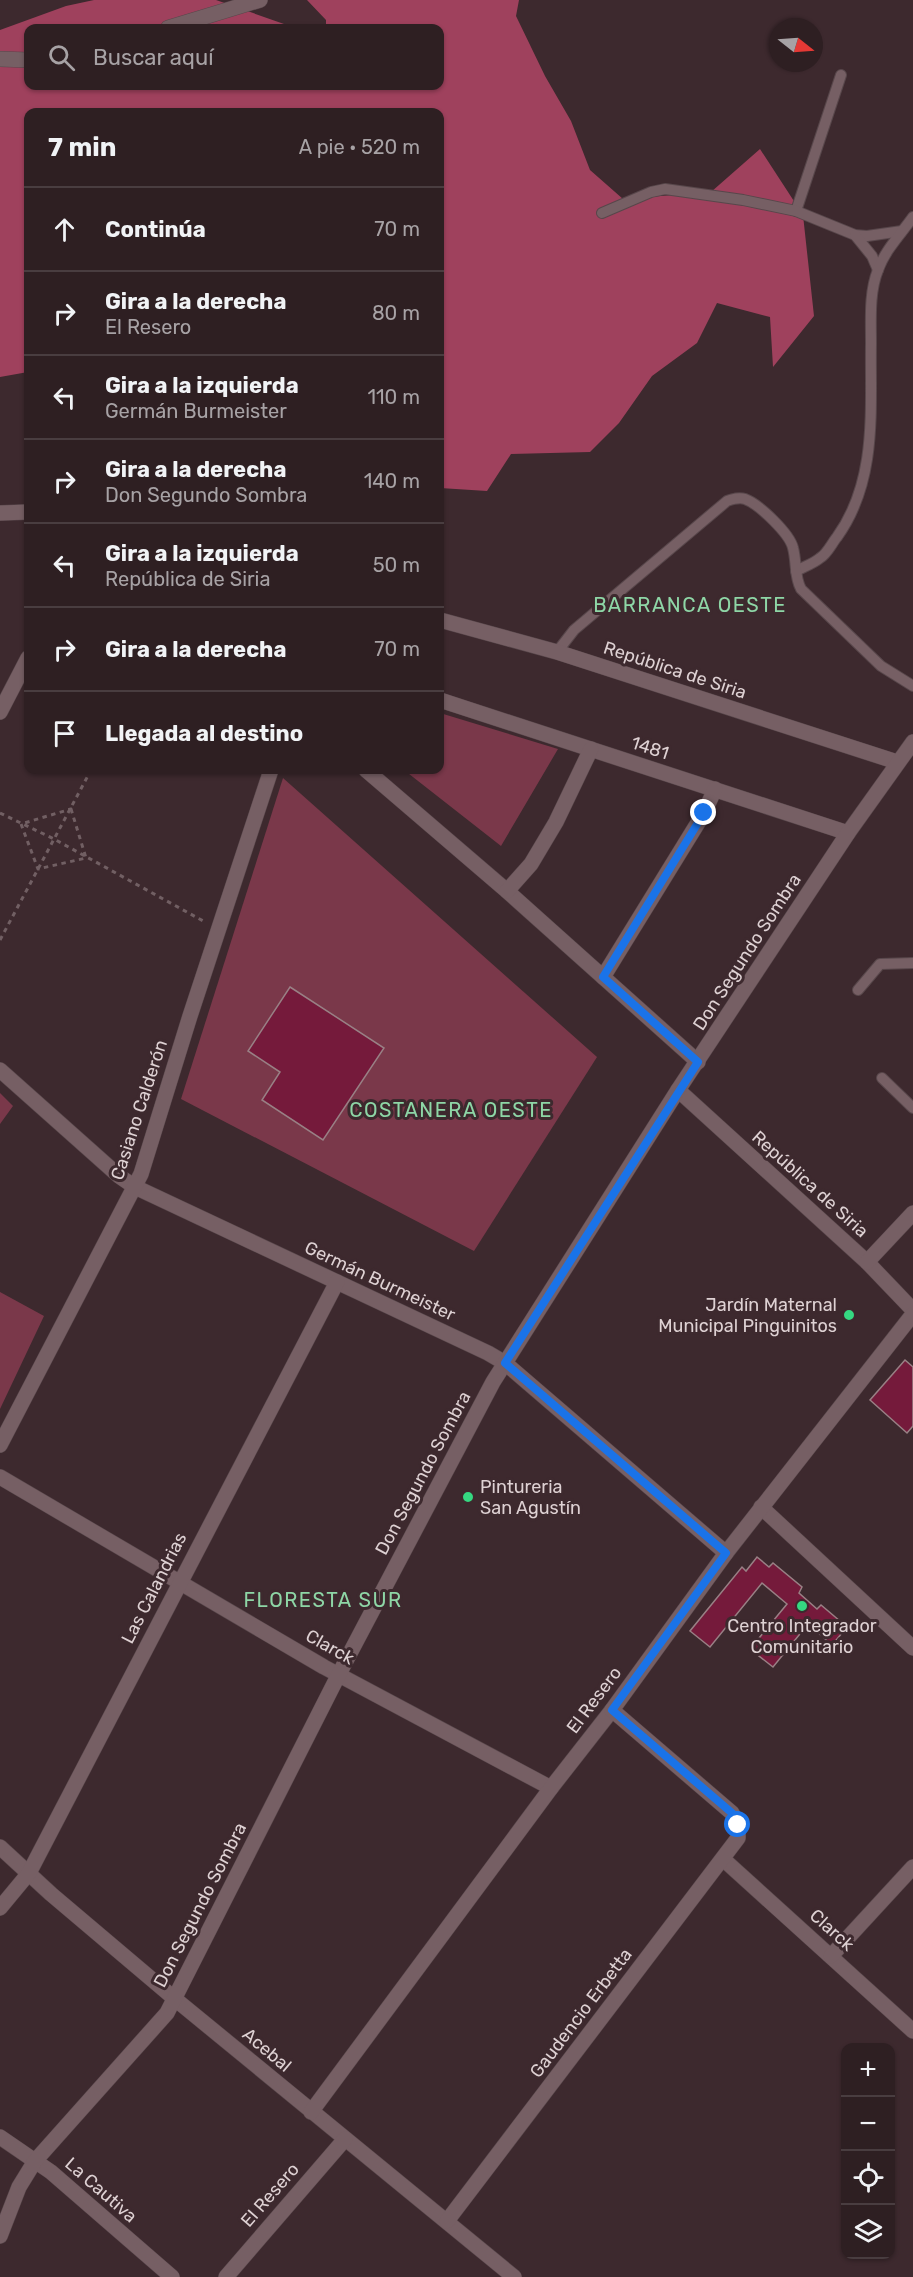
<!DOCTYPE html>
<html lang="es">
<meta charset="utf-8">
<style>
:root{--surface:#2e1f22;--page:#36272a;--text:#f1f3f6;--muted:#a7a2a5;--line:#493d40}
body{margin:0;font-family:Rubik,sans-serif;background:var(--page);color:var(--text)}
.controls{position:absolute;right:18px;bottom:18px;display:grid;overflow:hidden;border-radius:12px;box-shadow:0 2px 4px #0004}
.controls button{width:54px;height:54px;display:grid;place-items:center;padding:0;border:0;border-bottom:2px solid var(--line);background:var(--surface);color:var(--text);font:30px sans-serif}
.compass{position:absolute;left:769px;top:18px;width:54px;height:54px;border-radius:50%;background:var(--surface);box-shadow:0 2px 4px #0004;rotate:107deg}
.stop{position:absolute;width:18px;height:18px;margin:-14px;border:4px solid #1a73e8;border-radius:50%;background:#fff}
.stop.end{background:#1a73e8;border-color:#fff;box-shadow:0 2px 6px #0008}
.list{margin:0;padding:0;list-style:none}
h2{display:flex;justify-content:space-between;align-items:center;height:78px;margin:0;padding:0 24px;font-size:26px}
h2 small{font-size:20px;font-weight:400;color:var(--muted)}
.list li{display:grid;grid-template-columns:39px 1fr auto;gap:18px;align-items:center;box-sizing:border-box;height:84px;padding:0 24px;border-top:2px solid var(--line)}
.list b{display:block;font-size:22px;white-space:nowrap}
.list p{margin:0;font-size:20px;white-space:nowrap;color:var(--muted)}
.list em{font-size:20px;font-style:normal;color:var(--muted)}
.icon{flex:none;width:33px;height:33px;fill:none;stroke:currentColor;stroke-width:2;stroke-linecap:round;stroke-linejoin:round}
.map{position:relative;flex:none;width:913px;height:2277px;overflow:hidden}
.search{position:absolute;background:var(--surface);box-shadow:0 2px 4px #0004;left:24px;top:24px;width:420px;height:66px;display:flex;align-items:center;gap:15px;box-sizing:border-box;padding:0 21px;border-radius:12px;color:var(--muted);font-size:22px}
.panel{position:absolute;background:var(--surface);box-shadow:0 2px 4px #0004;left:24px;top:108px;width:420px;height:666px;border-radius:12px}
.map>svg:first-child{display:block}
.green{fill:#7a384a}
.forest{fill:#9f415d}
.building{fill:#751a3b;stroke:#998085;stroke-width:1.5}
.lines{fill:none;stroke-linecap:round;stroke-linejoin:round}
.service-casing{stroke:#58474b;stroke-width:12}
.minor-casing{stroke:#58474b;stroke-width:16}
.path{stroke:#715f63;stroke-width:3;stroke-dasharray:4.5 4.5;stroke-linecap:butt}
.service{stroke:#765f64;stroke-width:10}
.minor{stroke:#765f64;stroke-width:15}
.route{stroke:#1a73e8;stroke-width:8}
.poi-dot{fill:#35d881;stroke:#3d292e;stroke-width:2}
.labels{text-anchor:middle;stroke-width:6;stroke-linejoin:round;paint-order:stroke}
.street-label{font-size:18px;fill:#ded1d3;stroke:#3d292e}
.poi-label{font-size:18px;fill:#ded1d3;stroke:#3d292e;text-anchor:end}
.neighbourhood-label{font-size:20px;letter-spacing:1.5px;fill:#8ed6a6;stroke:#3d292e}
</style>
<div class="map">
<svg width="913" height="2277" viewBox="0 0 913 2277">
<rect width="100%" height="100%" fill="#3d292e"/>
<g class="green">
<path d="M440,713L558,749L501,846L404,770H440Z"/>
<path d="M283,778L597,1057L474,1251L181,1099Z"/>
<path d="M0,1093L13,1106L0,1124Z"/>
<path d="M0,1292L44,1316L0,1409Z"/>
</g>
<path class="forest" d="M94,0H216L284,24L289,28H28V86H440V28H326V20L307,0H519L516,16L545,76L571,121L590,170L623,199L711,192L760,149L803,215L814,316L773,367L770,317L717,303L697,343L652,376L619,423L590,452L511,454L487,491L440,488V112H28V372L0,377V30L66,6Z"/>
<g class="building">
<path d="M290,987L384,1048L323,1140L262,1100L280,1072L248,1051Z"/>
<path d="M905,1360L913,1367V1426L907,1433L870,1400Z"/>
<path d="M757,1557L769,1567L773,1563L802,1587L799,1593L817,1609L821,1605L847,1627L832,1645L808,1624L773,1667L750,1649L787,1604L762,1583L710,1647L690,1631L742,1567L746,1571Z"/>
</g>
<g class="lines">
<g class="service-casing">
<g id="service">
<path d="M796,211L841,75"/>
<path d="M602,213L651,192L665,189L743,200L796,211L855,235L867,236L902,231"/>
<path d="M855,235L872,256L878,270"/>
<path d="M796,571C803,567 813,564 820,558C827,554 832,543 837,537C878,480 870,409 871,343C871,320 869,292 878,270C885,250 901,234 913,217"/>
<path d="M557,652L574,630L727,501C733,499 739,497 745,499C759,504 790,534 793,548C797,563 794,576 801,589L881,666L913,686"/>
<path d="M858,990L880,964L913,963"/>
<path d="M882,1078L913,1108"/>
</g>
</g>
<g class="minor-casing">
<g id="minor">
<path d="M168,28L260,0"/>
<path d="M0,59L28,60"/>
<path d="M0,513L28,512"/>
<path d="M440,620L557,652L897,762"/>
<path d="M440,700L848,833"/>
<path d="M0,712L28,658"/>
<path d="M366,770L507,891L698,1062"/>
<path d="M507,891L531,864L556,822L591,749"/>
<path d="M603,977L704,813L715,789"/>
<path d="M0,1070L119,1176L135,1187L488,1353L505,1363L726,1553"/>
<path d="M678,1090L867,1262L913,1310"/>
<path d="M867,1262L913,1213"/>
<path d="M0,1445L141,1174L190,1016L271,770"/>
<path d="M0,1477L324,1667L551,1788"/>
<path d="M761,1507L913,1648"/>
<path d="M0,1847L51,1894L175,1999L514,2277"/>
<path d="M723,1859L913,2031"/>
<path d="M0,1908L29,1873L337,1282"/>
<path d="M831,1956L913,1867"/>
<path d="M311,2112L551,1788L612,1710L726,1553L913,1314"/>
<path d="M0,2137L51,2172L172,2277"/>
<path d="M447,2221L738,1838V1825L732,1813L612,1710"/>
<path d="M0,2236L19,2187L35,2161L167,2013L339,1674L493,1382L678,1090L848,833L913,742"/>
<path d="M226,2277L345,2139"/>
</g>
</g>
<g class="path">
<path d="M71,809L86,858L38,869L21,824Z"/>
<path d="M0,813L54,839L205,922"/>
<path d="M0,940L91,770"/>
</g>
<use href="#service" class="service"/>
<use href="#minor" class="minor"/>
</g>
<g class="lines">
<path class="route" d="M704,813L603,977L698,1062L505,1363L726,1553L612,1710L732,1813L738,1825"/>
</g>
<g class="poi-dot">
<circle cx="849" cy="1315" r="6"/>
<circle cx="468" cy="1497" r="6"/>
<circle cx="802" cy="1606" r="6"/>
</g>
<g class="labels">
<g class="street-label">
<text transform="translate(675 670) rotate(18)" y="6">República de Siria</text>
<text transform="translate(650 748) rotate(18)" y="6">1481</text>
<text transform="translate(747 952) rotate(-57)" y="6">Don Segundo Sombra</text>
<text transform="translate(139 1110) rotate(-72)" y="6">Casiano Calderón</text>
<text transform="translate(810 1184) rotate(42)" y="6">República de Siria</text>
<text transform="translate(380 1281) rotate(25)" y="6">Germán Burmeister</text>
<text transform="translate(423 1473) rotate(-62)" y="6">Don Segundo Sombra</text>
<text transform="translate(154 1588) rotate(-63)" y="6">Las Calandrias</text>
<text transform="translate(330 1647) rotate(29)" y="6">Clarck</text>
<text transform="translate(594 1700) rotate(-53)" y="6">El Resero</text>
<text transform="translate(200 1905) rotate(-63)" y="6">Don Segundo Sombra</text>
<text transform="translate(832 1930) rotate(42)" y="6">Clarck</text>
<text transform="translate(581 2013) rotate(-53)" y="6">Gaudencio Erbetta</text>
<text transform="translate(267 2050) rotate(40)" y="6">Acebal</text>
<text transform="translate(101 2190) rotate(41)" y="6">La Cautiva</text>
<text transform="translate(270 2195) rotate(-49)" y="6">El Resero</text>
</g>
<g class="poi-label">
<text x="837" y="1311">Jardín Maternal<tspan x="837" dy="21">Municipal Pinguinitos</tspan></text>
<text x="480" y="1493" text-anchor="start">Pintureria<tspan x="480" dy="21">San Agustín</tspan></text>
<text x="802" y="1632" text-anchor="middle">Centro Integrador<tspan x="802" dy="21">Comunitario</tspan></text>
</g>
<g class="neighbourhood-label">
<text x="690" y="612">BARRANCA OESTE</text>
<text x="451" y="1117">COSTANERA OESTE</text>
<text x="323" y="1607">FLORESTA SUR</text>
</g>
</g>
</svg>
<div class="controls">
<button>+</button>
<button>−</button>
<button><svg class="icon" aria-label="locate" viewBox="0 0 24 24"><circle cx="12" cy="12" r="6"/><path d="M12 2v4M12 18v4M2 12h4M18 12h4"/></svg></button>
<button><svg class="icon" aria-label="layers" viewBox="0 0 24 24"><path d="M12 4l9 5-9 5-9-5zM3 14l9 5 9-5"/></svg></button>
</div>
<svg class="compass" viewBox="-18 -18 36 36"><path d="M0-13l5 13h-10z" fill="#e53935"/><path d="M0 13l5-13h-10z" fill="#a7a2a5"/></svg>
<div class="stop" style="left:738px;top:1825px"></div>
<div class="stop end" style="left:704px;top:813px"></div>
<div class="search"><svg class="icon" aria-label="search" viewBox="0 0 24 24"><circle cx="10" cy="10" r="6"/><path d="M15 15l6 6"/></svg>Buscar aquí</div>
<section class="panel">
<h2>7 min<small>A pie · 520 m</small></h2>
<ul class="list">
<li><svg class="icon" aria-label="ahead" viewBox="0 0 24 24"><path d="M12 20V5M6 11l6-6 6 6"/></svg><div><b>Continúa</b></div><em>70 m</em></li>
<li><svg class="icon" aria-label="right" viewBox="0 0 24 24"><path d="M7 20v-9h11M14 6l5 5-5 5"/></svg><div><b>Gira a la derecha</b><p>El Resero</p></div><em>80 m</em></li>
<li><svg class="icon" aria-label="left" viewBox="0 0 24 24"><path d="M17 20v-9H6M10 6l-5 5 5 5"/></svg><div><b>Gira a la izquierda</b><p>Germán Burmeister</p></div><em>110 m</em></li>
<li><svg class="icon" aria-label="right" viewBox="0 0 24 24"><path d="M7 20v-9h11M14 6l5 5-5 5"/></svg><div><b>Gira a la derecha</b><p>Don Segundo Sombra</p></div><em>140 m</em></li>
<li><svg class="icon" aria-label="left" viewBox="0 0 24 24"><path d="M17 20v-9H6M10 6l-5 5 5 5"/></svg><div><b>Gira a la izquierda</b><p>República de Siria</p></div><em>50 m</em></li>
<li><svg class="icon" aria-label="right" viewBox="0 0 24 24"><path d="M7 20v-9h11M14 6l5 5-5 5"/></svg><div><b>Gira a la derecha</b></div><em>70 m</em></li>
<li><svg class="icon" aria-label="arrive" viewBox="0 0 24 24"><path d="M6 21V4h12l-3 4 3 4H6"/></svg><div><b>Llegada al destino</b></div></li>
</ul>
</section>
</div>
